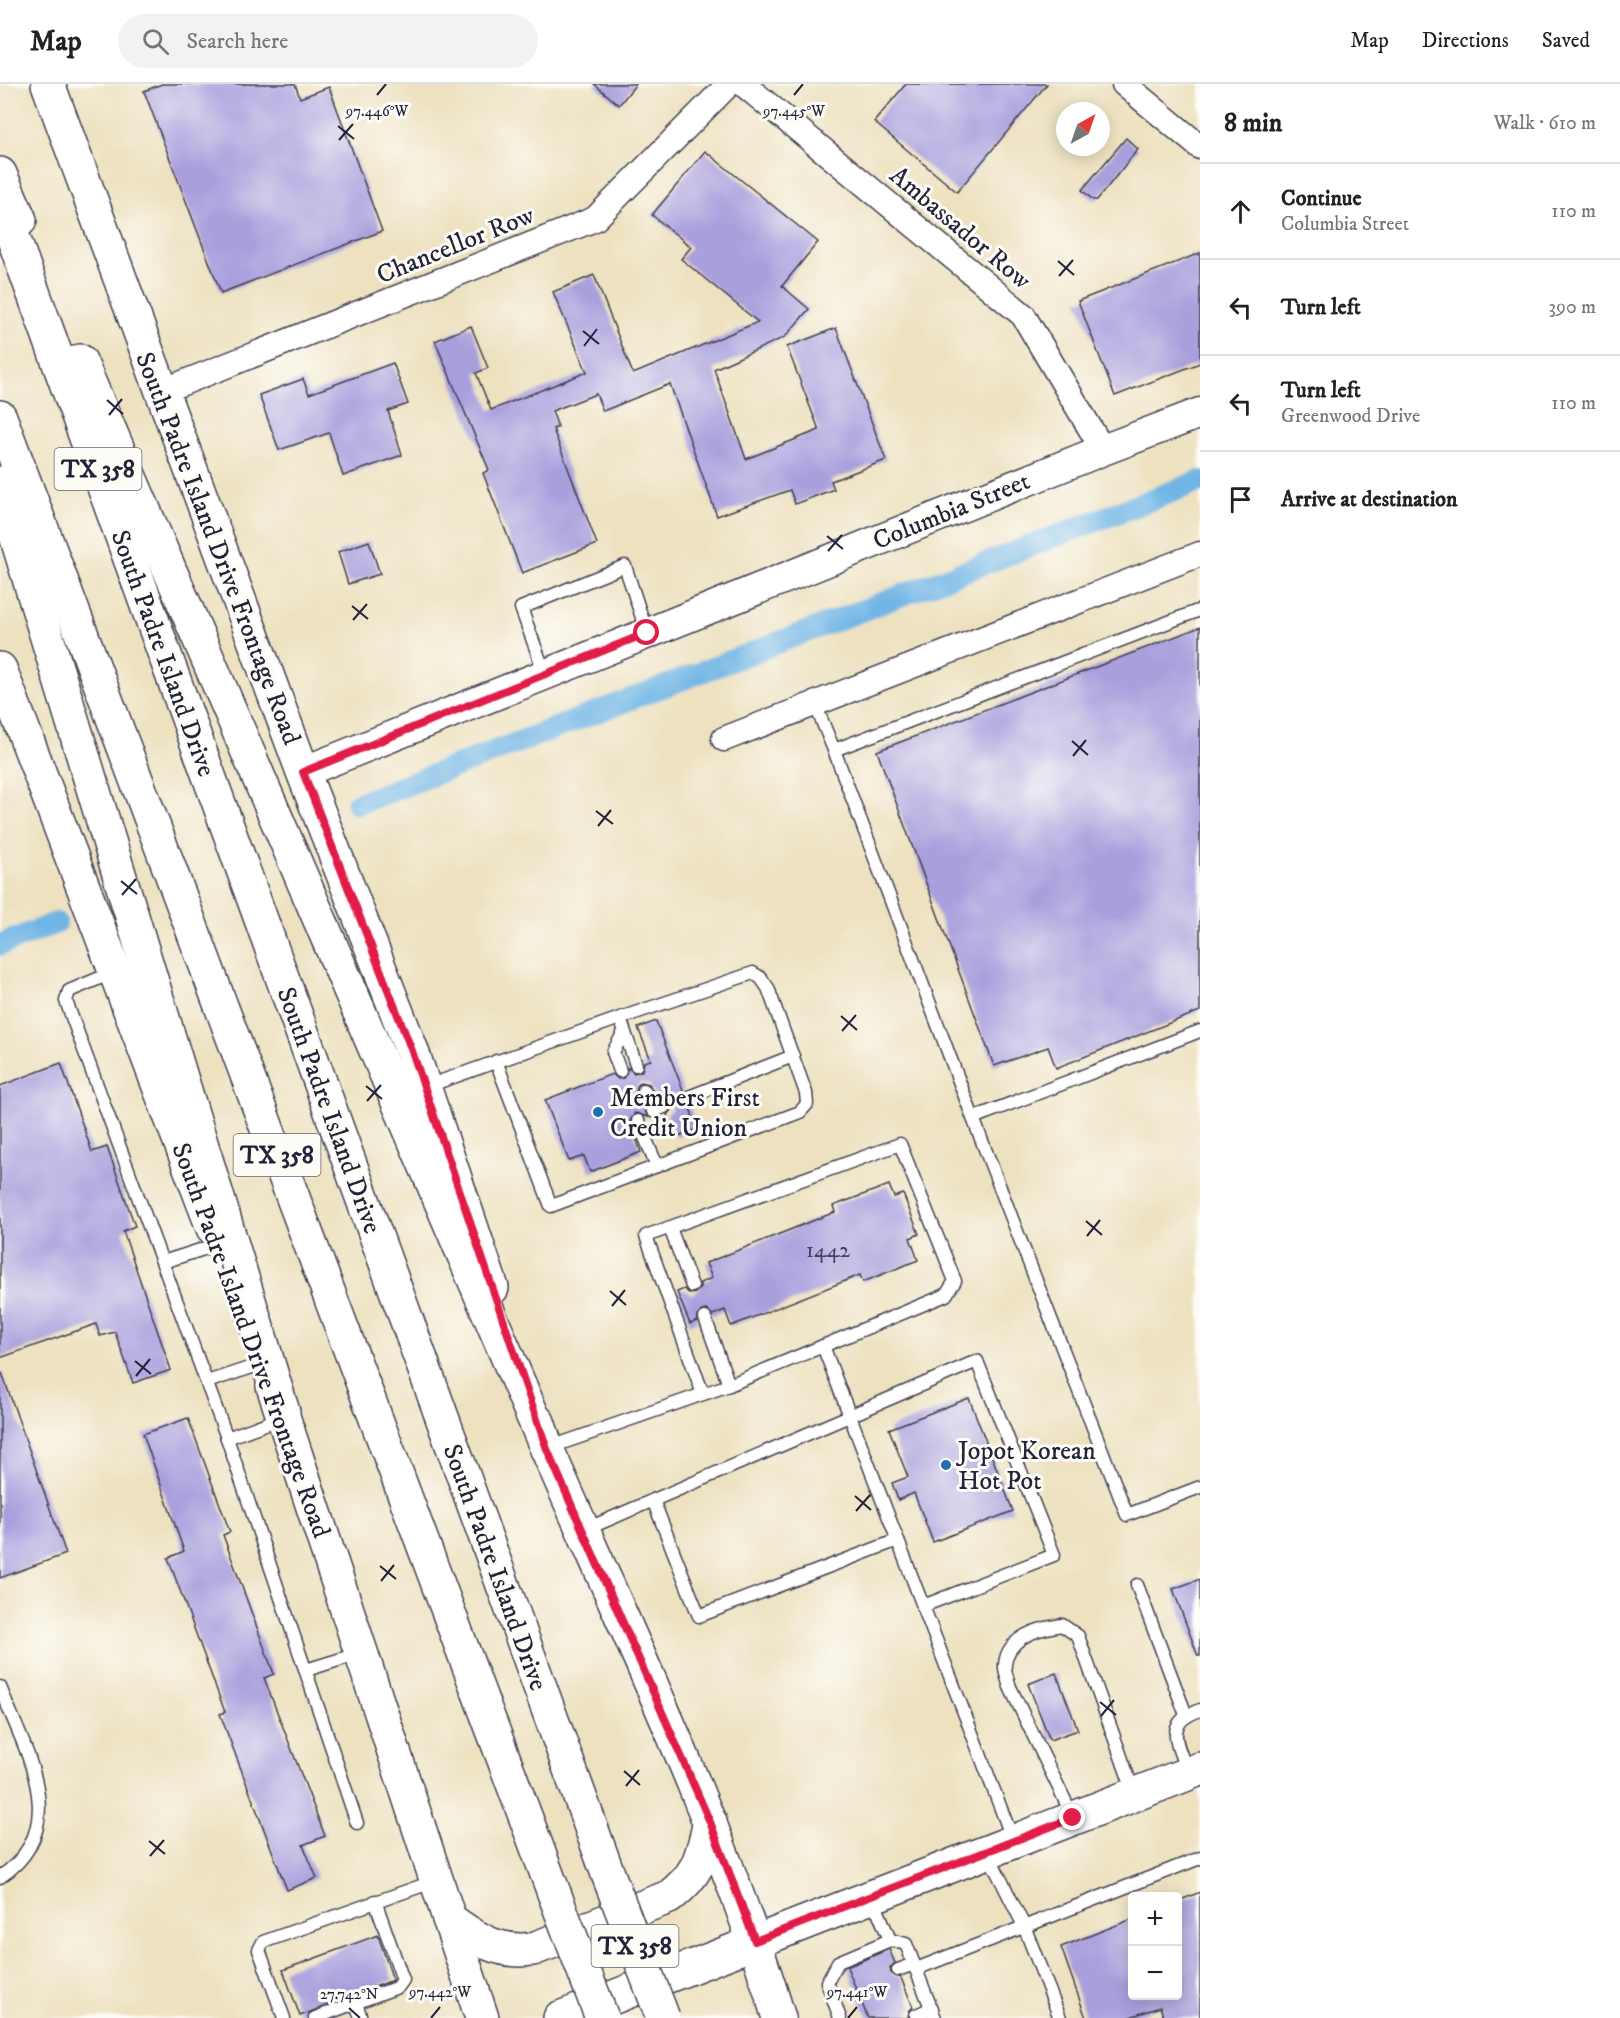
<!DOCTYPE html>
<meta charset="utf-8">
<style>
:root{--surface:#fff;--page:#f2f2f2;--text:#222;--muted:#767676;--line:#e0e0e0}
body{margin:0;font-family:"IM FELL DW Pica",serif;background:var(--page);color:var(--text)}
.controls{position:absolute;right:18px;bottom:18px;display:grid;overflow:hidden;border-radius:6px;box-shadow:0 3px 15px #0003}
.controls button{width:54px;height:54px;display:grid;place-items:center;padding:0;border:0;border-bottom:2px solid var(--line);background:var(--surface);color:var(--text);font:30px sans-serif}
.compass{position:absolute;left:1056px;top:18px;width:54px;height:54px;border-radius:50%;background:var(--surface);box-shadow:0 3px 15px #0003;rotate:40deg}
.stop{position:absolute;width:18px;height:18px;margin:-14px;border:4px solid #e11d48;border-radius:50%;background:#fff}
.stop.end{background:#e11d48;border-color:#fff;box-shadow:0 2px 6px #0008}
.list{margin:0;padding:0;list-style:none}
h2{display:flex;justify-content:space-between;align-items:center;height:78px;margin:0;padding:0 24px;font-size:26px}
h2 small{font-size:20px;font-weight:400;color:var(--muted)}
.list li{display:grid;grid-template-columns:39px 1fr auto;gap:18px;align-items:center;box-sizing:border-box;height:96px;padding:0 24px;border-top:2px solid var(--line)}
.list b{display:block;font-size:22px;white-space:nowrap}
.list p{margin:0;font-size:20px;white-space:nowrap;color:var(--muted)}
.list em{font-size:20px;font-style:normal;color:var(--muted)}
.icon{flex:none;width:33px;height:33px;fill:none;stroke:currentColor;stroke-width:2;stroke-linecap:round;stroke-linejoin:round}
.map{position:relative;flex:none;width:1200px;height:1934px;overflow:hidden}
header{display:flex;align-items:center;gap:36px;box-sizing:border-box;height:84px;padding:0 30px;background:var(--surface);border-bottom:2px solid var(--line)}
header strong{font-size:28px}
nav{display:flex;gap:33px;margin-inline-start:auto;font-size:21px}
.search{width:420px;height:54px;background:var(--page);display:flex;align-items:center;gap:15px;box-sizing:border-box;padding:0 21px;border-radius:33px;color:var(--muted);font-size:22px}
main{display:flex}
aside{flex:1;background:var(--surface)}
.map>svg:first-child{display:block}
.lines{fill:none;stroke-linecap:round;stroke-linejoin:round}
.canal{stroke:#6fb5e5;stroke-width:22}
.building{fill:#a99fdd}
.service-casing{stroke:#403f4f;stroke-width:15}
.minor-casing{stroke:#403f4f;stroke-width:27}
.tertiary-casing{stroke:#403f4f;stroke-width:33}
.secondary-casing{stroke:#403f4f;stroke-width:36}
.motorway-casing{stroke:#403f4f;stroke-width:36}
.service{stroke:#fff;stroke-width:12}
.minor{stroke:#fff;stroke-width:24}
.tertiary{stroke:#fff;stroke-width:30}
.secondary{stroke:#fff;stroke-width:33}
.motorway{stroke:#fff;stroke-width:33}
.motorway-bridge-casing{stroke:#403f4f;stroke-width:36;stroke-linecap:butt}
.motorway-bridge{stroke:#fff;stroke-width:33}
.route{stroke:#e11d48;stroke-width:8}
.ticks{fill:none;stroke:#22223b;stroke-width:2}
.poi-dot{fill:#1f6fb2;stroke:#fdfcf7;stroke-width:2}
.labels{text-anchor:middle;stroke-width:6;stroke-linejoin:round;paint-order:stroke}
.number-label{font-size:22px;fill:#444164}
.shield{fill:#fdfcf7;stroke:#646373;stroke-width:1.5}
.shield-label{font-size:24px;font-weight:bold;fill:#22223b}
.street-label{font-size:26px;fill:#22223b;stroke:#fdfcf7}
.poi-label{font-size:26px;fill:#22223b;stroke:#fdfcf7;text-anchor:start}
.ticks-label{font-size:15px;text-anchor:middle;fill:#22223b;stroke:#fdfcf7;stroke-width:6;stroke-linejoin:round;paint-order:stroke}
</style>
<header>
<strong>Map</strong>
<div class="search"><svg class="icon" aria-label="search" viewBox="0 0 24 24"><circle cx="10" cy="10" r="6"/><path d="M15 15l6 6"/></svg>Search here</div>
<nav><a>Map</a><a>Directions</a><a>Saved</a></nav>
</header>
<main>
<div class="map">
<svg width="1200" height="1934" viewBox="0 0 1200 1934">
<rect width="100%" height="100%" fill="#fdfcf7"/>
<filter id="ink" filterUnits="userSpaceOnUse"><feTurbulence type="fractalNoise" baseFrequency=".0167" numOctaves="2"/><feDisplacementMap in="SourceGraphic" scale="12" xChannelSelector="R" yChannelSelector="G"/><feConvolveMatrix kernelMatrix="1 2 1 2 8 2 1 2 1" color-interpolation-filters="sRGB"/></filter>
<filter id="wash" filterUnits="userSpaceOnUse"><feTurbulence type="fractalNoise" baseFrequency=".008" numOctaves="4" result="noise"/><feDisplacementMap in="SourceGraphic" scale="24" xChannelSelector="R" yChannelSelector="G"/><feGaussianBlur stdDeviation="1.35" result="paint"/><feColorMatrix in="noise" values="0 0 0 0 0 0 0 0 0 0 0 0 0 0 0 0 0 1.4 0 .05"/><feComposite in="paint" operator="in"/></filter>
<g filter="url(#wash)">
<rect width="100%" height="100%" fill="#ede1c0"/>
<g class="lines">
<g class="canal">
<path d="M357,720L1200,397"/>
<path d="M0,861L56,839"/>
</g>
</g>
<g id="blocks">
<g class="building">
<path d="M162,0H295L300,14L329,3L382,147L221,209L144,7Z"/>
<path d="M594,0H636L619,21Z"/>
<path d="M906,0H1047L957,108L874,38Z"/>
<path d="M1126,54L1138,65L1097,116H1093L1082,106Z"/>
<path d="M705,67L818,158L782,202L809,225L785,253L714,285L746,375L819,346L787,263L836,244L886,376L831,397L834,405L795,420L790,406L717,432L670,300L603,327L596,310L552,327L558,343L553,345L597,460L522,489L483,389L489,386L435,257L471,242L488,284L476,289L491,326L587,288L553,208L594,191L633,290L758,238L681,175L691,163L652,131Z"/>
<path d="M1200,169V279L1115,312L1078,217Z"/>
<path d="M393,279L408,320L388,327L402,371L343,392L329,349L279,366L259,311L303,295L309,310Z"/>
<path d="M369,457L380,490L348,500L338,468Z"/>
<path d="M1200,543V927L1056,984L1048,963L994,982L877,667Z"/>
<path d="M656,937L683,1006L678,1016L681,1021L689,1022L698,1045L676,1053L667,1031L672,1025L671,1020L666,1015L658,1017L649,1000L641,998L637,1002L636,1009L648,1033L635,1029L630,1037L641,1068L590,1088L584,1072L569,1077L545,1016L612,990L618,995L623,994L628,984L634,989L642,987L644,978L651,976L638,944Z"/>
<path d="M61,979L92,1068L107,1063L135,1142L123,1147L171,1286L133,1299L115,1248L100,1252L96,1240L0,1274V1002Z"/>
<path d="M889,1101L894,1113L903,1110L919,1150L910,1154L918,1176L863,1198L860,1191L731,1242L725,1226L713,1231L707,1226L702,1227L697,1232V1237L690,1240L677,1208L684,1205L690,1210L695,1209L700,1204V1199L712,1194L706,1179L835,1128L833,1122Z"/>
<path d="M2,1289L66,1470L0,1494V1290Z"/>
<path d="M969,1314L1013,1427L933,1458L914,1409L898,1416L892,1399L908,1393L889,1345Z"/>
<path d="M188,1334L230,1448L223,1451L274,1590L264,1594L325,1752L303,1761L317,1794L287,1806L220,1630L225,1628L168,1474L184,1467L143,1350Z"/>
<path d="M1200,1495V1572H1198L1173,1505Z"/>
<path d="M1056,1589L1078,1646L1050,1656L1028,1600Z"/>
<path d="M1200,1808V1934H1164L1160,1923L1127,1934H1086L1061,1863L1132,1835V1911H1178V1817Z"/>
<path d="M378,1851L393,1896L300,1932L283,1886Z"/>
<path d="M889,1865L895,1879L890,1884L891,1889L901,1894L913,1923L909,1927L908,1934H868L847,1883Z"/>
</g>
</g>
</g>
<g filter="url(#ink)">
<use href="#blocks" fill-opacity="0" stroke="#403f4f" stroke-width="1.5"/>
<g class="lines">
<g class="service-casing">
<g id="service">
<path d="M545,590L521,524L625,482L647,549"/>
<path d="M815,620L834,666"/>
<path d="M114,888L69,907L66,917L227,1354L357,1739"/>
<path d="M620,934L636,981"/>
<path d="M1200,947L973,1034L1127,1431L1200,1403"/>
<path d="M620,987L613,968L624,948"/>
<path d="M425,1003L620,934L626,932L753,889L761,894L768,904L806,1009L807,1020L800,1028L551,1122L496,977"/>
<path d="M644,1006L653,1027L664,1023"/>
<path d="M686,1014L793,972"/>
<path d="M973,1034L834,666L1200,526"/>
<path d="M638,1037L657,1082"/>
<path d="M670,1144L692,1202"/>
<path d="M163,1178L219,1160"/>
<path d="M705,1234L729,1301"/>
<path d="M207,1298L264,1279"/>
<path d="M227,1354L281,1334"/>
<path d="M548,1364L729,1301L946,1211L955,1197L900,1060L646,1152L703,1310"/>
<path d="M653,1416L699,1532L898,1456"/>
<path d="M584,1446L977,1277L1054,1471L923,1522L823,1262"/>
<path d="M1137,1501L1186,1631"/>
<path d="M923,1522L1013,1756"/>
<path d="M306,1586L361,1569"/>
<path d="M0,1603C24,1665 74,1744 0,1793"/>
<path d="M1187,1687C1177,1659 1163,1639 1200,1626"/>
<path d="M1073,1733L1010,1603C1008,1596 1004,1587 1005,1580C1008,1552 1040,1544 1062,1541L1078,1552L1134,1709"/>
<path d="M987,1768L1024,1842L1060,1934"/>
<path d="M872,1813L890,1856"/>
<path d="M916,1885L1200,1774"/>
<path d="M898,1886L914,1880"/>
<path d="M356,1919L361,1934"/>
<path d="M916,1931L932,1924"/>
<path d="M284,1934L259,1866L263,1858L435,1797"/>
<path d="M315,1934L398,1903L403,1896L375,1817"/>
<path d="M840,1934L827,1898L838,1878L890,1856L906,1860L935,1934"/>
</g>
</g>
<g class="minor-casing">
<g id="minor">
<path d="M743,0L1023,231L1103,366"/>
<path d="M1124,0L1200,63"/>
<path d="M160,308L595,135L729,0"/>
<path d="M724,655L1200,470"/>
</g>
</g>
<g class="tertiary-casing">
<path id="tertiary" d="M303,688L1103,366L1200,329"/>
</g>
<g class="secondary-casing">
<g id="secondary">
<path d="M48,0L303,688L412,967L492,1204"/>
<path d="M0,585L213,1144"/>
<path d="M273,1302L482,1934"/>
<path d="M538,1338L547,1365C629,1552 719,1738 779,1934"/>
<path d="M449,1835C476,1855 499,1870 533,1865L669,1813C700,1789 701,1774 710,1738"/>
<path d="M560,1934L1200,1685"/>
</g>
</g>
<g class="motorway-casing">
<g id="motorway">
<path d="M0,90L20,136"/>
<path d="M0,117L608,1790"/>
<path d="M80,277L547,1365"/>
<path d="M0,333L554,1809"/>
<path d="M0,399L283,1328"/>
</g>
</g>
<use href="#service" class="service"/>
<use href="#minor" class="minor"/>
<use href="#tertiary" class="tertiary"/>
<use href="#secondary" class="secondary"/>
<use href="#motorway" class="motorway"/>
<g class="motorway-bridge-casing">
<g id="motorway-bridge">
<path d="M608,1790L663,1934"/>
<path d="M554,1809L602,1934"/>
</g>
</g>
<use href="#motorway-bridge" class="motorway-bridge"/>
</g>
</g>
<g class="lines" filter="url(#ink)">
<path class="route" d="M647,549L303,688L412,967L547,1365L710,1738L755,1857L1073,1734"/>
</g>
<path class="ticks" d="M377,11L386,0M794,11L803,0M338,42L354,55M339,56L353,40M1058,177L1074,191M1059,192L1073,176M583,247L599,260M584,262L597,245M107,316L123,330M109,331L122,315M827,452L843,465M828,467L842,451M352,522L368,535M353,536L367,520M1072,657L1088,671M1073,672L1086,656M596,727L613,740M598,742L611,726M121,797L137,810M122,811L136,795M841,932L857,946M842,947L856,931M366,1002L382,1015M367,1017L381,1001M1086,1137L1102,1151M1087,1152L1100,1136M610,1207L626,1221M612,1222L625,1206M135,1277L151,1290M136,1292L150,1275M855,1412L871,1426M856,1427L870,1411M380,1482L396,1495M381,1497L394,1481M1100,1618L1116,1631M1101,1632L1114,1616M624,1687L640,1701M626,1702L639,1686M149,1757L165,1770M150,1772L164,1756M349,1924L360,1934M431,1934L440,1923M848,1934L857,1923"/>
<g class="poi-dot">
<circle cx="598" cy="1028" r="6"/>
<circle cx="946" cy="1381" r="6"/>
</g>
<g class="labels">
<g class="number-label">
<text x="828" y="1173">1442</text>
</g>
<g class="shield">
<rect x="54.5" y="364" width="87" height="42" rx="4.5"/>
<rect x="233.5" y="1050" width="87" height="42" rx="4.5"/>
<rect x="591.5" y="1841" width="87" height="42" rx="4.5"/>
</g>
<g class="shield-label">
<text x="98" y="393">TX 358</text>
<text x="277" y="1079">TX 358</text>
<text x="635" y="1870">TX 358</text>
</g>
<g class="street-label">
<text transform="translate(961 143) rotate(40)" y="9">Ambassador Row</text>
<text transform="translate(455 160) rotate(-22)" y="9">Chancellor Row</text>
<text transform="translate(951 426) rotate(-22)" y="9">Columbia Street</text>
<text transform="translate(219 464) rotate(69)" y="9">South Padre Island Drive Frontage Road</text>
<text transform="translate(164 569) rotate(70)" y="9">South Padre Island Drive</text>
<text transform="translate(330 1026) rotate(70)" y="9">South Padre Island Drive</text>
<text transform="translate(252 1256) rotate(70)" y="9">South Padre Island Drive Frontage Road</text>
<text transform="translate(496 1483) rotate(70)" y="9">South Padre Island Drive</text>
</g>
<g class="poi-label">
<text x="610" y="1022">Members First<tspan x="610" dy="30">Credit Union</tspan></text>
<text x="958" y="1375">Jopot Korean<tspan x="958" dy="30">Hot Pot</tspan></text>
</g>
</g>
<g class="ticks-label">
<text x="377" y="32">97.446°W</text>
<text x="794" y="32">97.445°W</text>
<text x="440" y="1913">97.442°W</text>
<text x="857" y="1913">97.441°W</text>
<text x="349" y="1915">27.742°N</text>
</g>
</svg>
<div class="controls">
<button>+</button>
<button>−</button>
</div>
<svg class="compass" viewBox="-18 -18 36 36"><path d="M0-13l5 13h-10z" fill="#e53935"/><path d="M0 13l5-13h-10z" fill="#767676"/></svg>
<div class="stop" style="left:647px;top:549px"></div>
<div class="stop end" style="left:1073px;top:1734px"></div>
</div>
<aside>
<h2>8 min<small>Walk · 610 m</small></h2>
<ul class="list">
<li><svg class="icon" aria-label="ahead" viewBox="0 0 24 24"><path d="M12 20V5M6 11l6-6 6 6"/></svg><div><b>Continue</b><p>Columbia Street</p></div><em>110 m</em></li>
<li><svg class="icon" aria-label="left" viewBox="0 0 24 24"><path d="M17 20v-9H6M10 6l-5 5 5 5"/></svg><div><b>Turn left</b></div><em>390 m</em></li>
<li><svg class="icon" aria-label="left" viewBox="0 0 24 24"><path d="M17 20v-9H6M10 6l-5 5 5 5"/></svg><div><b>Turn left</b><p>Greenwood Drive</p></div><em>110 m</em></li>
<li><svg class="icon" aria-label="arrive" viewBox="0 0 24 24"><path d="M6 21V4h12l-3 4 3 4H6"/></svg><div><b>Arrive at destination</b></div></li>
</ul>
</aside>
</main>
